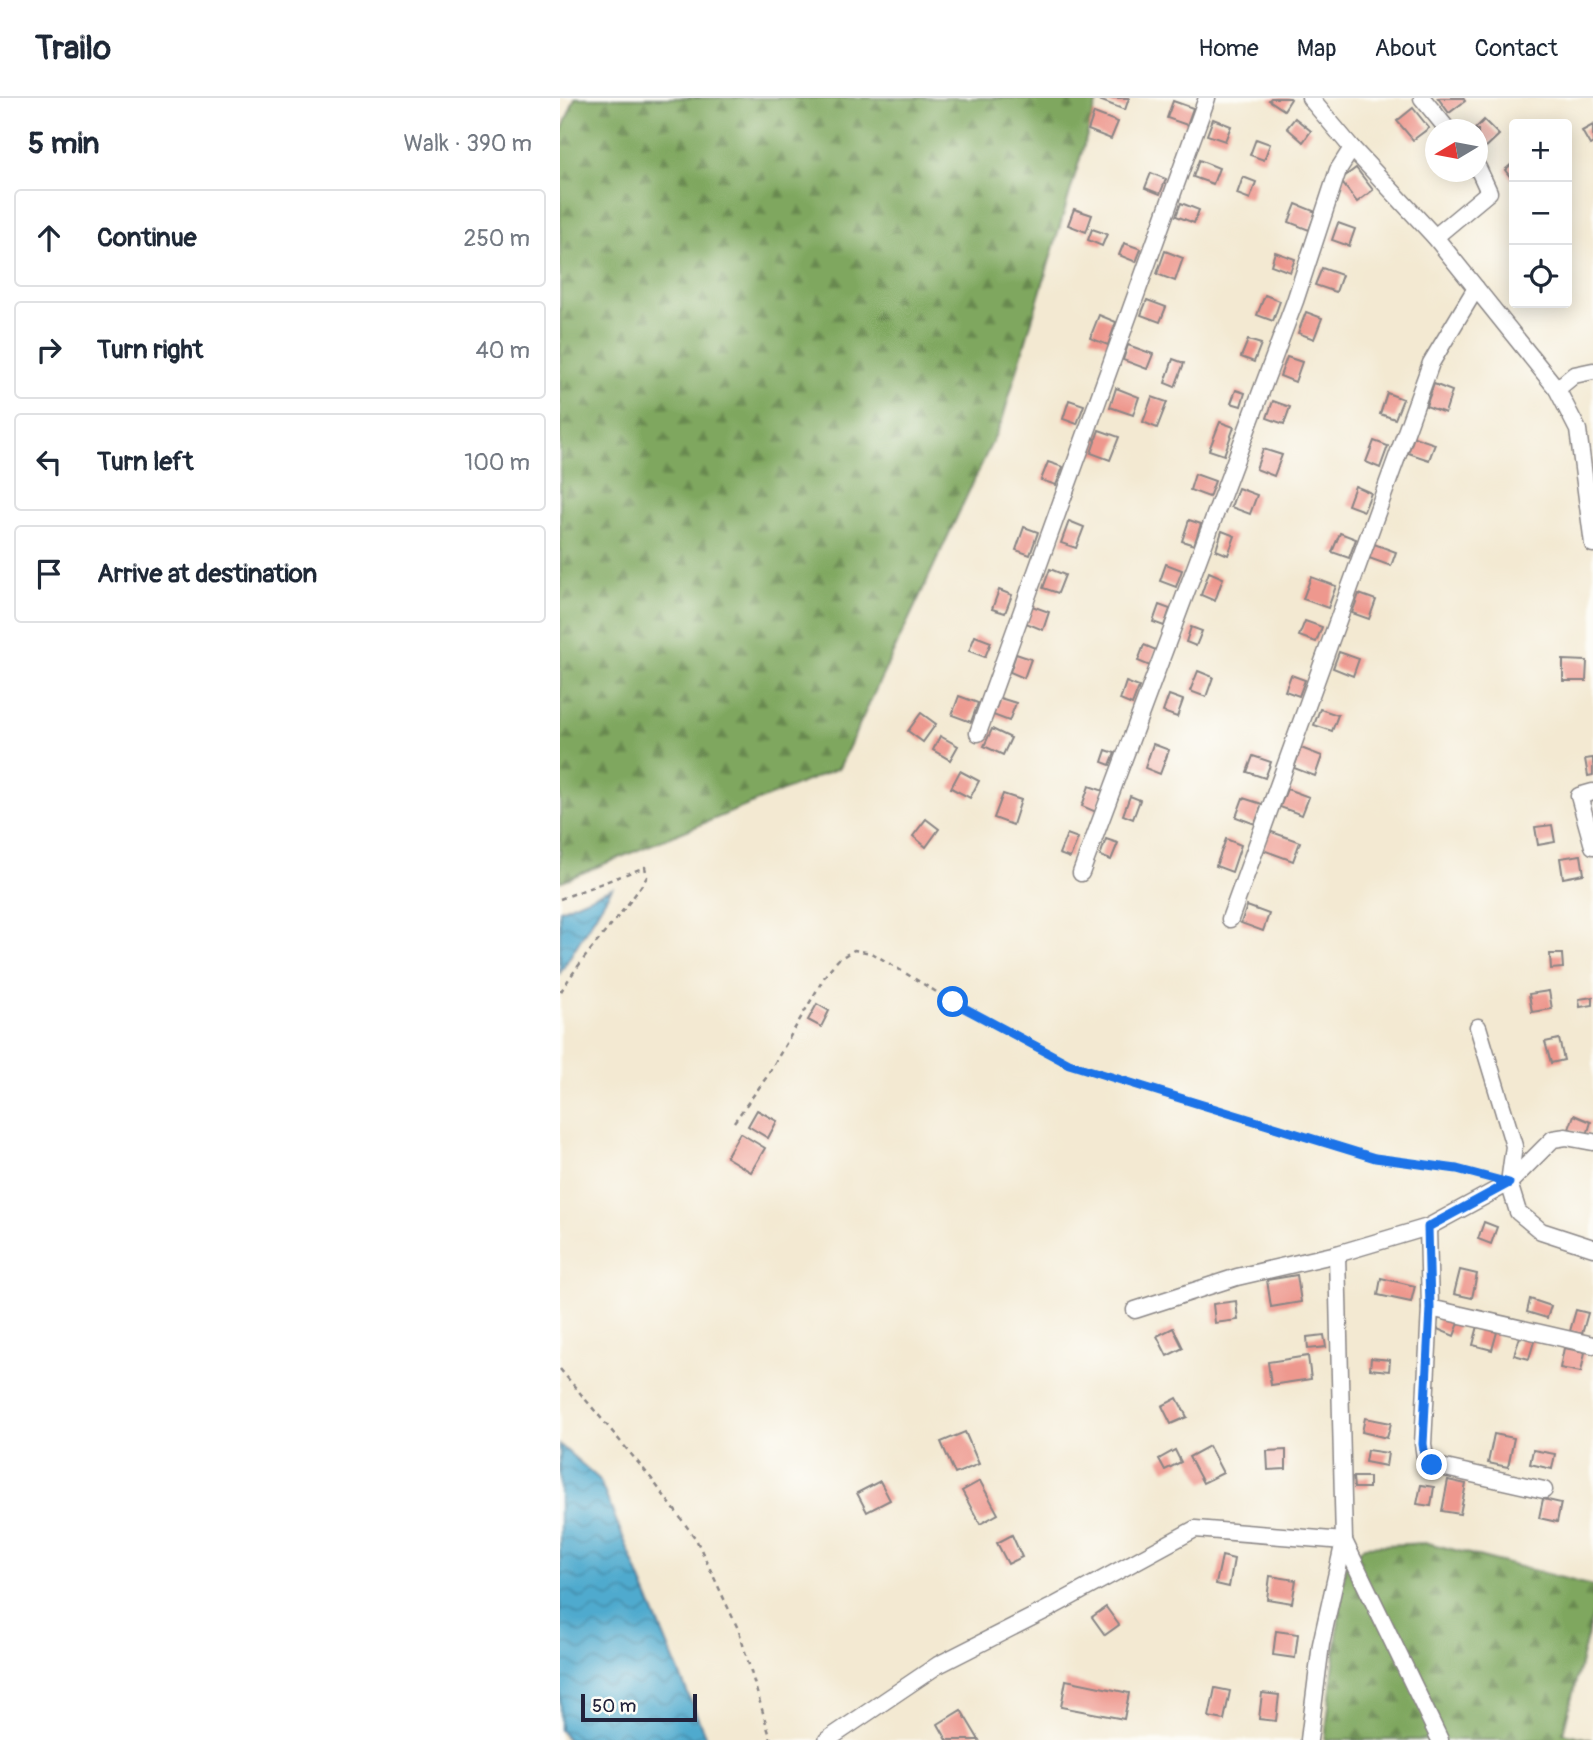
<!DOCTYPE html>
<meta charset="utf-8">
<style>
:root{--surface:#fff;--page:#f6f6f7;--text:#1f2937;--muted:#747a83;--line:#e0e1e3}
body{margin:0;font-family:Pangolin,sans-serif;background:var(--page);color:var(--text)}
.controls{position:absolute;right:21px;top:21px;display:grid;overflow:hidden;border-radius:7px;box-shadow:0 4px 18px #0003}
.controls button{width:63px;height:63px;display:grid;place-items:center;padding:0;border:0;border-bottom:2px solid var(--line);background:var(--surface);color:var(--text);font:35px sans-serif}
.compass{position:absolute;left:865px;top:21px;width:63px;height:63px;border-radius:50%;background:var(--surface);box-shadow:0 4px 18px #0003;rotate:260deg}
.scale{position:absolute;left:21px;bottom:18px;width:116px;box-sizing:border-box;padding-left:7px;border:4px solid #22223b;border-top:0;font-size:19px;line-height:24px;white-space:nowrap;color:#22223b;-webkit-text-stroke:5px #fdfcf7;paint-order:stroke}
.stop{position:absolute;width:21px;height:21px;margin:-16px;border:5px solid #1a73e8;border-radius:50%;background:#fff}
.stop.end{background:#1a73e8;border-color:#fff;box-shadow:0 2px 7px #0008}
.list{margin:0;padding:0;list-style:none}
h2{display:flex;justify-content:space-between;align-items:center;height:91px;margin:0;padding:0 28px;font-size:30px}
h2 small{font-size:23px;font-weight:400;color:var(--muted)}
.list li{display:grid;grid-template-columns:46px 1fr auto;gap:21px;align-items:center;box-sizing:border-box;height:98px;margin:0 14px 14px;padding:0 14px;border:2px solid var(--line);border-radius:7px}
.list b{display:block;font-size:26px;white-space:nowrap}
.list em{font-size:23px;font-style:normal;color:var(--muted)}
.icon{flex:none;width:38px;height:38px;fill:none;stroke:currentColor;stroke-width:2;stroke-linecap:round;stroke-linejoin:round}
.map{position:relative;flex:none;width:1033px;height:1642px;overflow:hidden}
header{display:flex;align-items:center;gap:42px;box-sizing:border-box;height:98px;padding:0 35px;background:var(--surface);border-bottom:2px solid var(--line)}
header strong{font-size:33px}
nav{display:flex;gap:38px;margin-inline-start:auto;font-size:24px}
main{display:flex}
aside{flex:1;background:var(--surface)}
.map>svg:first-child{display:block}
.forest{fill:url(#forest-firs);stroke:#50644c;stroke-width:2}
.water{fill:url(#water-waves);stroke:#396684;stroke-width:2}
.building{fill:#ee988e}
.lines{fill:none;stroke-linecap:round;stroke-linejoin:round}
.minor-casing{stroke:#8a8686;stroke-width:19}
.path{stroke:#8a8686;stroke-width:2.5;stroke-dasharray:5 5;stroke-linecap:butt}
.minor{stroke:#fff;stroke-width:16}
.route{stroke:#1a73e8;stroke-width:9}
</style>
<header>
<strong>Trailo</strong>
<nav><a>Home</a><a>Map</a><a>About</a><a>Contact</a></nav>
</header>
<main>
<aside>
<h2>5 min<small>Walk · 390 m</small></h2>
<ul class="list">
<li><svg class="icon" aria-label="ahead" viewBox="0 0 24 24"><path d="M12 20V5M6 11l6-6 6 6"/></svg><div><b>Continue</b></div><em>250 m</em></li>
<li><svg class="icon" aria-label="right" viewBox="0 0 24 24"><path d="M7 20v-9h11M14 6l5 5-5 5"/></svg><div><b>Turn right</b></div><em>40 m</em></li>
<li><svg class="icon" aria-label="left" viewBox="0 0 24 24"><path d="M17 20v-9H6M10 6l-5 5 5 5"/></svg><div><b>Turn left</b></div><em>100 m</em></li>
<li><svg class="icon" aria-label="arrive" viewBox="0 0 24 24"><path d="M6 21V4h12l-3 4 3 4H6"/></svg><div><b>Arrive at destination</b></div></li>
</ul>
</aside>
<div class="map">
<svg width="1033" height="1642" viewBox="0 0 1033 1642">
<defs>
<pattern id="forest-firs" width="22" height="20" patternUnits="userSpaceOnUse" patternTransform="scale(1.75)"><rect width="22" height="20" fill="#7fa75e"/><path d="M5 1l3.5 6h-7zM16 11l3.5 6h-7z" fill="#68884f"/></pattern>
<pattern id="water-waves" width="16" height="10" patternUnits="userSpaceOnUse" patternTransform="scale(1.75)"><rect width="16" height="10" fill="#50aace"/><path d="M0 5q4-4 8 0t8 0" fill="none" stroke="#428aa8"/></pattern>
</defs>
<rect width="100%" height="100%" fill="#fdfcf7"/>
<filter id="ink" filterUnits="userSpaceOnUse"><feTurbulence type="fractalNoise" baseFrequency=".0143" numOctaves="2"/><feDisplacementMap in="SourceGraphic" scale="14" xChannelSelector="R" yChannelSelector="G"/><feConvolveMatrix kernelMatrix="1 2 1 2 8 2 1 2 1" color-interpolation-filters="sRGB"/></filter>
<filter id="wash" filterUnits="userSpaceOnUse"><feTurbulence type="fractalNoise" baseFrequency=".00686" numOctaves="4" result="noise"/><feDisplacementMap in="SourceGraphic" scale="28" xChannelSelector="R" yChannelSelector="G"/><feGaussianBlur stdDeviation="1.57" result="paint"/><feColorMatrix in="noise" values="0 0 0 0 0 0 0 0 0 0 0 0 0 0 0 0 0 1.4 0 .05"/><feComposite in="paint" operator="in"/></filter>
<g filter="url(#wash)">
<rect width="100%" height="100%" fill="#f3e9d2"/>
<g class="forest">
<path d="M15,0H538L442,323L279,670L0,784V37Z"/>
<path d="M868,1445L1033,1488V1515L1003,1635L1033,1642H765L785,1469L804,1448Z"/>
</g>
<g class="water">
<path d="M52,790L0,875V812Z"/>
<path d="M0,1347L39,1381L147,1642H8L0,1632Z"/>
</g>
<g id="blocks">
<g class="building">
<path d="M540,0H569L565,12L539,2Z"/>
<path d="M711,0H730L731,1L724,12L709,2Z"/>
<path d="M878,0H903L905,3L889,15Z"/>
<path d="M613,3L633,10L627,27L607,20Z"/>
<path d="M853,10L869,30L853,42L837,23Z"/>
<path d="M534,15L558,24L551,41L528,32Z"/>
<path d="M735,20L751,33L743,44L727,30Z"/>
<path d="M653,21L671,28L665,43L647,37Z"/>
<path d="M924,22L939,37L922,53L918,48V32H914Z"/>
<path d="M1033,27V45L1030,47L1022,33Z"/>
<path d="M696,41L710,46L704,62L690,57Z"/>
<path d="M639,62L659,70L653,86L633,79Z"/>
<path d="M954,64V84L945,72Z"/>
<path d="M796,70L813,92L797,104L780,82Z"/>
<path d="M591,75L606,81L600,96L585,90Z"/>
<path d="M683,79L696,84L690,101L677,96Z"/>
<path d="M621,105L639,112L634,125L616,118Z"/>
<path d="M736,106L756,114L749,132L729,124Z"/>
<path d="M514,111L532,117L526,134L508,127Z"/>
<path d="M778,125L795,131L789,148L772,142Z"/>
<path d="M532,131L547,136L542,148L528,142Z"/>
<path d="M564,145L581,151L576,164L559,157Z"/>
<path d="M605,153L623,160L615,183L597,176Z"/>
<path d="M715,154L735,161L730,174L711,167Z"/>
<path d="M762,170L782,177L776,194L755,187Z"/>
<path d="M705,197L720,203L713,223L697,217Z"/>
<path d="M587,202L606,209L600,224L581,217Z"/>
<path d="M746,214L762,220L754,241L738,235Z"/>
<path d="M539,217L556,224L548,247L530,240Z"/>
<path d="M688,242L701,246L694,264L681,259Z"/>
<path d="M568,247L593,256L587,271L563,262Z"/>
<path d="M727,259L742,264L735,284L720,278Z"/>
<path d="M613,261L624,265L615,289L605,285Z"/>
<path d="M874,286L892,293L885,315L866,308Z"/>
<path d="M556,290L579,299L573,317L550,309Z"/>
<path d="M676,292L685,295L681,308L671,305Z"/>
<path d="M827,295L843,301L835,321L820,316Z"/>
<path d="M592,299L607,304L597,330L583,324Z"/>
<path d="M509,302L524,307L517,326L503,321Z"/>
<path d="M713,303L730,309L724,326L707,320Z"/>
<path d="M660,324L674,329L664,357L649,352Z"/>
<path d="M539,332L559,339L550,362L531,355Z"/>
<path d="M854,339L875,346L869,362L848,355Z"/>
<path d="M814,343L828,348L820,370L806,364Z"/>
<path d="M703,351L722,357L714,378L696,371Z"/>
<path d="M488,364L503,369L496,387L481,382Z"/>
<path d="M635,376L655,383L649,399L630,392Z"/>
<path d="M795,388L811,395L804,413L788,407Z"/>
<path d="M678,390L697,397L690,416L671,409Z"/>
<path d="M629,422L641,426L634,447L622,443Z"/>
<path d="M509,423L524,429L516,450L501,445Z"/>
<path d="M464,429L478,434L470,457L456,452Z"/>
<path d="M662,433L675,438L668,457L656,452Z"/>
<path d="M780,435L796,441L789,460L772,454Z"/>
<path d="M814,446L836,454L831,468L809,460Z"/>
<path d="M606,466L622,472L616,489L600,483Z"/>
<path d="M490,471L505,477L498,495L483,490Z"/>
<path d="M649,474L663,480L655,503L641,497Z"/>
<path d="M751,479L776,488L768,510L743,501Z"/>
<path d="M439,492L452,497L445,515L432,511Z"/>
<path d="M799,496L816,502L809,521L792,515Z"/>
<path d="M599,507L610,511L604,528L593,524Z"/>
<path d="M472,508L489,514L483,532L466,525Z"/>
<path d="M745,523L762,529L756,544L739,538Z"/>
<path d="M631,529L642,533L636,548L626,544Z"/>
<path d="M415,538L431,544L425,559L409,553Z"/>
<path d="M584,547L596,552L590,568L578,563Z"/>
<path d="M779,554L799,561L793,578L773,570Z"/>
<path d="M456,556L471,561L464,580L450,574Z"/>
<path d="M1003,562L1027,563L1026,583H1003Z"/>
<path d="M638,573L653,579L646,599L630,593Z"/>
<path d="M731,577L745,582L739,598L725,593Z"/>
<path d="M566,584L579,589L572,607L560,602Z"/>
<path d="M609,597L623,602L617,619L603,614Z"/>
<path d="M399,598L418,605L411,624L392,617Z"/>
<path d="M440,600L456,605L449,623L433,617Z"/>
<path d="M760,611L778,617L772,633L754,627Z"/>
<path d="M361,615L376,626L363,644L348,633Z"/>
<path d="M432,631L451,640L443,657L424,648Z"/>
<path d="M380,638L398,648L390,662L373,652Z"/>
<path d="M593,646L609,652L600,676L585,670Z"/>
<path d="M741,650L762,658L755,678L734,670Z"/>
<path d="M546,652L555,655L550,667L542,664Z"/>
<path d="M693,658L711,664L705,680L687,674Z"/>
<path d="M1033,660V677L1028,678L1025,661Z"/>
<path d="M400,673L419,683L410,700L391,690Z"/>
<path d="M529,688L544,693L536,714L522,708Z"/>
<path d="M727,691L749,699L742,717L720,709Z"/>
<path d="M443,696L461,702L453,727L434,720Z"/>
<path d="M570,698L580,702L573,721L563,717Z"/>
<path d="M683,700L702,706L695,726L676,719Z"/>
<path d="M366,721L379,731L366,749L353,738Z"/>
<path d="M992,727L995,744L978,747L975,729Z"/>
<path d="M709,733L740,744L733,763L703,752Z"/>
<path d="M507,736L518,740L510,760L499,756Z"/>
<path d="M546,741L558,745L551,762L540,758Z"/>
<path d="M666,741L681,747L672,774L656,768Z"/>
<path d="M1021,757L1024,776L1003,780L1000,760Z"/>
<path d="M687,808L709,816L703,833L681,825Z"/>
<path d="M990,856H1002L1003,870L991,871Z"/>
<path d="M989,893L992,911L972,914L969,896Z"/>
<path d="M1033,899V907L1020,909L1019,901Z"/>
<path d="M257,906L269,913L261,929L248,922Z"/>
<path d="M999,941L1004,962L991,965L985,944Z"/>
<path d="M197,1012L217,1023L208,1040L188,1028Z"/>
<path d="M1014,1017L1031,1024L1027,1037L1009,1031Z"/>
<path d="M180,1035L205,1050L191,1074L166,1059Z"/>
<path d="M924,1124L937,1129L931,1146L918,1141Z"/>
<path d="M900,1172L917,1176L912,1200L894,1196Z"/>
<path d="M737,1177L741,1204L711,1209L707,1182Z"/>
<path d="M821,1180L855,1188L851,1204L818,1197Z"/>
<path d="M970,1201L991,1208L987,1220L967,1214Z"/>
<path d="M676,1203L678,1222L655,1225L653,1206Z"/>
<path d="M1016,1212L1028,1215L1022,1236L1010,1233Z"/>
<path d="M880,1217L899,1225L894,1238L875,1230Z"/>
<path d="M918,1228L937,1234L932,1252L913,1247Z"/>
<path d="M613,1230L623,1250L607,1258L597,1238Z"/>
<path d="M961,1236L975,1240L969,1261L954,1257Z"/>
<path d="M764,1237L766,1249L748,1251L747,1239Z"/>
<path d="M1004,1250L1025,1254L1021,1274L1000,1270Z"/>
<path d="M748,1258L751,1281L711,1287L708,1264Z"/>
<path d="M811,1260L830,1262L829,1273L810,1271Z"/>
<path d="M617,1300L627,1319L611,1326L602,1308Z"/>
<path d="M805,1320L831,1325L827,1340L802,1334Z"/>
<path d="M405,1334L419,1366L395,1376L381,1344Z"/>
<path d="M934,1336L954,1340L948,1369L928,1365Z"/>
<path d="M649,1348L663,1375L643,1385L629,1359Z"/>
<path d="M615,1352L621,1364L605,1372L599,1361Z"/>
<path d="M726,1352V1371L708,1372L707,1353Z"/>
<path d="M807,1352L828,1355L826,1368L805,1364Z"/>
<path d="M973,1352L995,1356L992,1371L970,1366Z"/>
<path d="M793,1379H809V1390H794Z"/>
<path d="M888,1382L906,1386L900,1416L882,1413Z"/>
<path d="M320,1383L330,1402L307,1414L297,1395Z"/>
<path d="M420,1383L438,1416L420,1426L402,1393Z"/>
<path d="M861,1387L874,1389L871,1408L857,1406Z"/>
<path d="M983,1401L1001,1405L997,1424L979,1420Z"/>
<path d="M452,1437L462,1459L448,1466L437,1445Z"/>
<path d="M662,1458L674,1461L669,1489L656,1486Z"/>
<path d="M710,1478L736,1482L732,1505L707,1501Z"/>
<path d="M546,1509L559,1527L545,1537L532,1519Z"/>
<path d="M716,1533L738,1536L735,1560L713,1557Z"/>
<path d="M506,1582L569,1595L564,1621L501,1609Z"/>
<path d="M655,1590L670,1593L664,1622L649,1619Z"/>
<path d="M702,1595L719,1597L716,1623L699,1621Z"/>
<path d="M401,1612L419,1642H387L378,1626Z"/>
</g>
</g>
</g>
<g filter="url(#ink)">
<use href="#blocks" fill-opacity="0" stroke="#8a8686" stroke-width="2"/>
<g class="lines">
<g class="minor-casing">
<g id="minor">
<path d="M750,0L792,50L875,139L997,291L1018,332L1033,446"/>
<path d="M862,0L888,32"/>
<path d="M875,139L929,94L918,70"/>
<path d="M997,291L1014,277L1033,273"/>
<path d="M418,635L647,0"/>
<path d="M1033,694L1019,698L1033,748"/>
<path d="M521,775L735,203L778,72L792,50"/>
<path d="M670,821L871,265L916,190"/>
<path d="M918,929L954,1048L949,1085L958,1114L981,1133L1033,1150"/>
<path d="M868,1129L870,1210L863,1346L865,1359L872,1367L984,1392"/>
<path d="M870,1210L1033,1247"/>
<path d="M575,1212L677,1179L777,1156L868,1129L949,1085L993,1041L1006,1039L1033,1044"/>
<path d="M267,1642L378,1567L490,1510L635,1431L784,1443L880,1642"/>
<path d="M749,1642L761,1546L784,1443L777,1156"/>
</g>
</g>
<g class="path">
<path d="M0,801L85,769L87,779C61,820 25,853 0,895"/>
<path d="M174,1024L206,980L268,873L279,861L294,852L312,855L393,904L510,966L815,1060L897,1071L925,1079"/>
<path d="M0,1271L91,1380L136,1441L179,1533L211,1642"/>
</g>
<use href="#minor" class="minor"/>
</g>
</g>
<g class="lines" filter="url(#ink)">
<path class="route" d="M393,904L509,966L815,1060L897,1071L949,1085L868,1129L870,1210L863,1346L865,1359L872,1367"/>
</g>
</svg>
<div class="controls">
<button>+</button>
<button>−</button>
<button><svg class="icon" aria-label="locate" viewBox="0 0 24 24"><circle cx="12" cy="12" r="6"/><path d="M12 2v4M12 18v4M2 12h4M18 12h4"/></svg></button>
</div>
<svg class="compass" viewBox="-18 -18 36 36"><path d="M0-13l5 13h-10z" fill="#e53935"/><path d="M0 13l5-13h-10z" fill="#747a83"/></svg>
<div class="scale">50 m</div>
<div class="stop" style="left:393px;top:904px"></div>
<div class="stop end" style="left:872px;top:1367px"></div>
</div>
</main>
